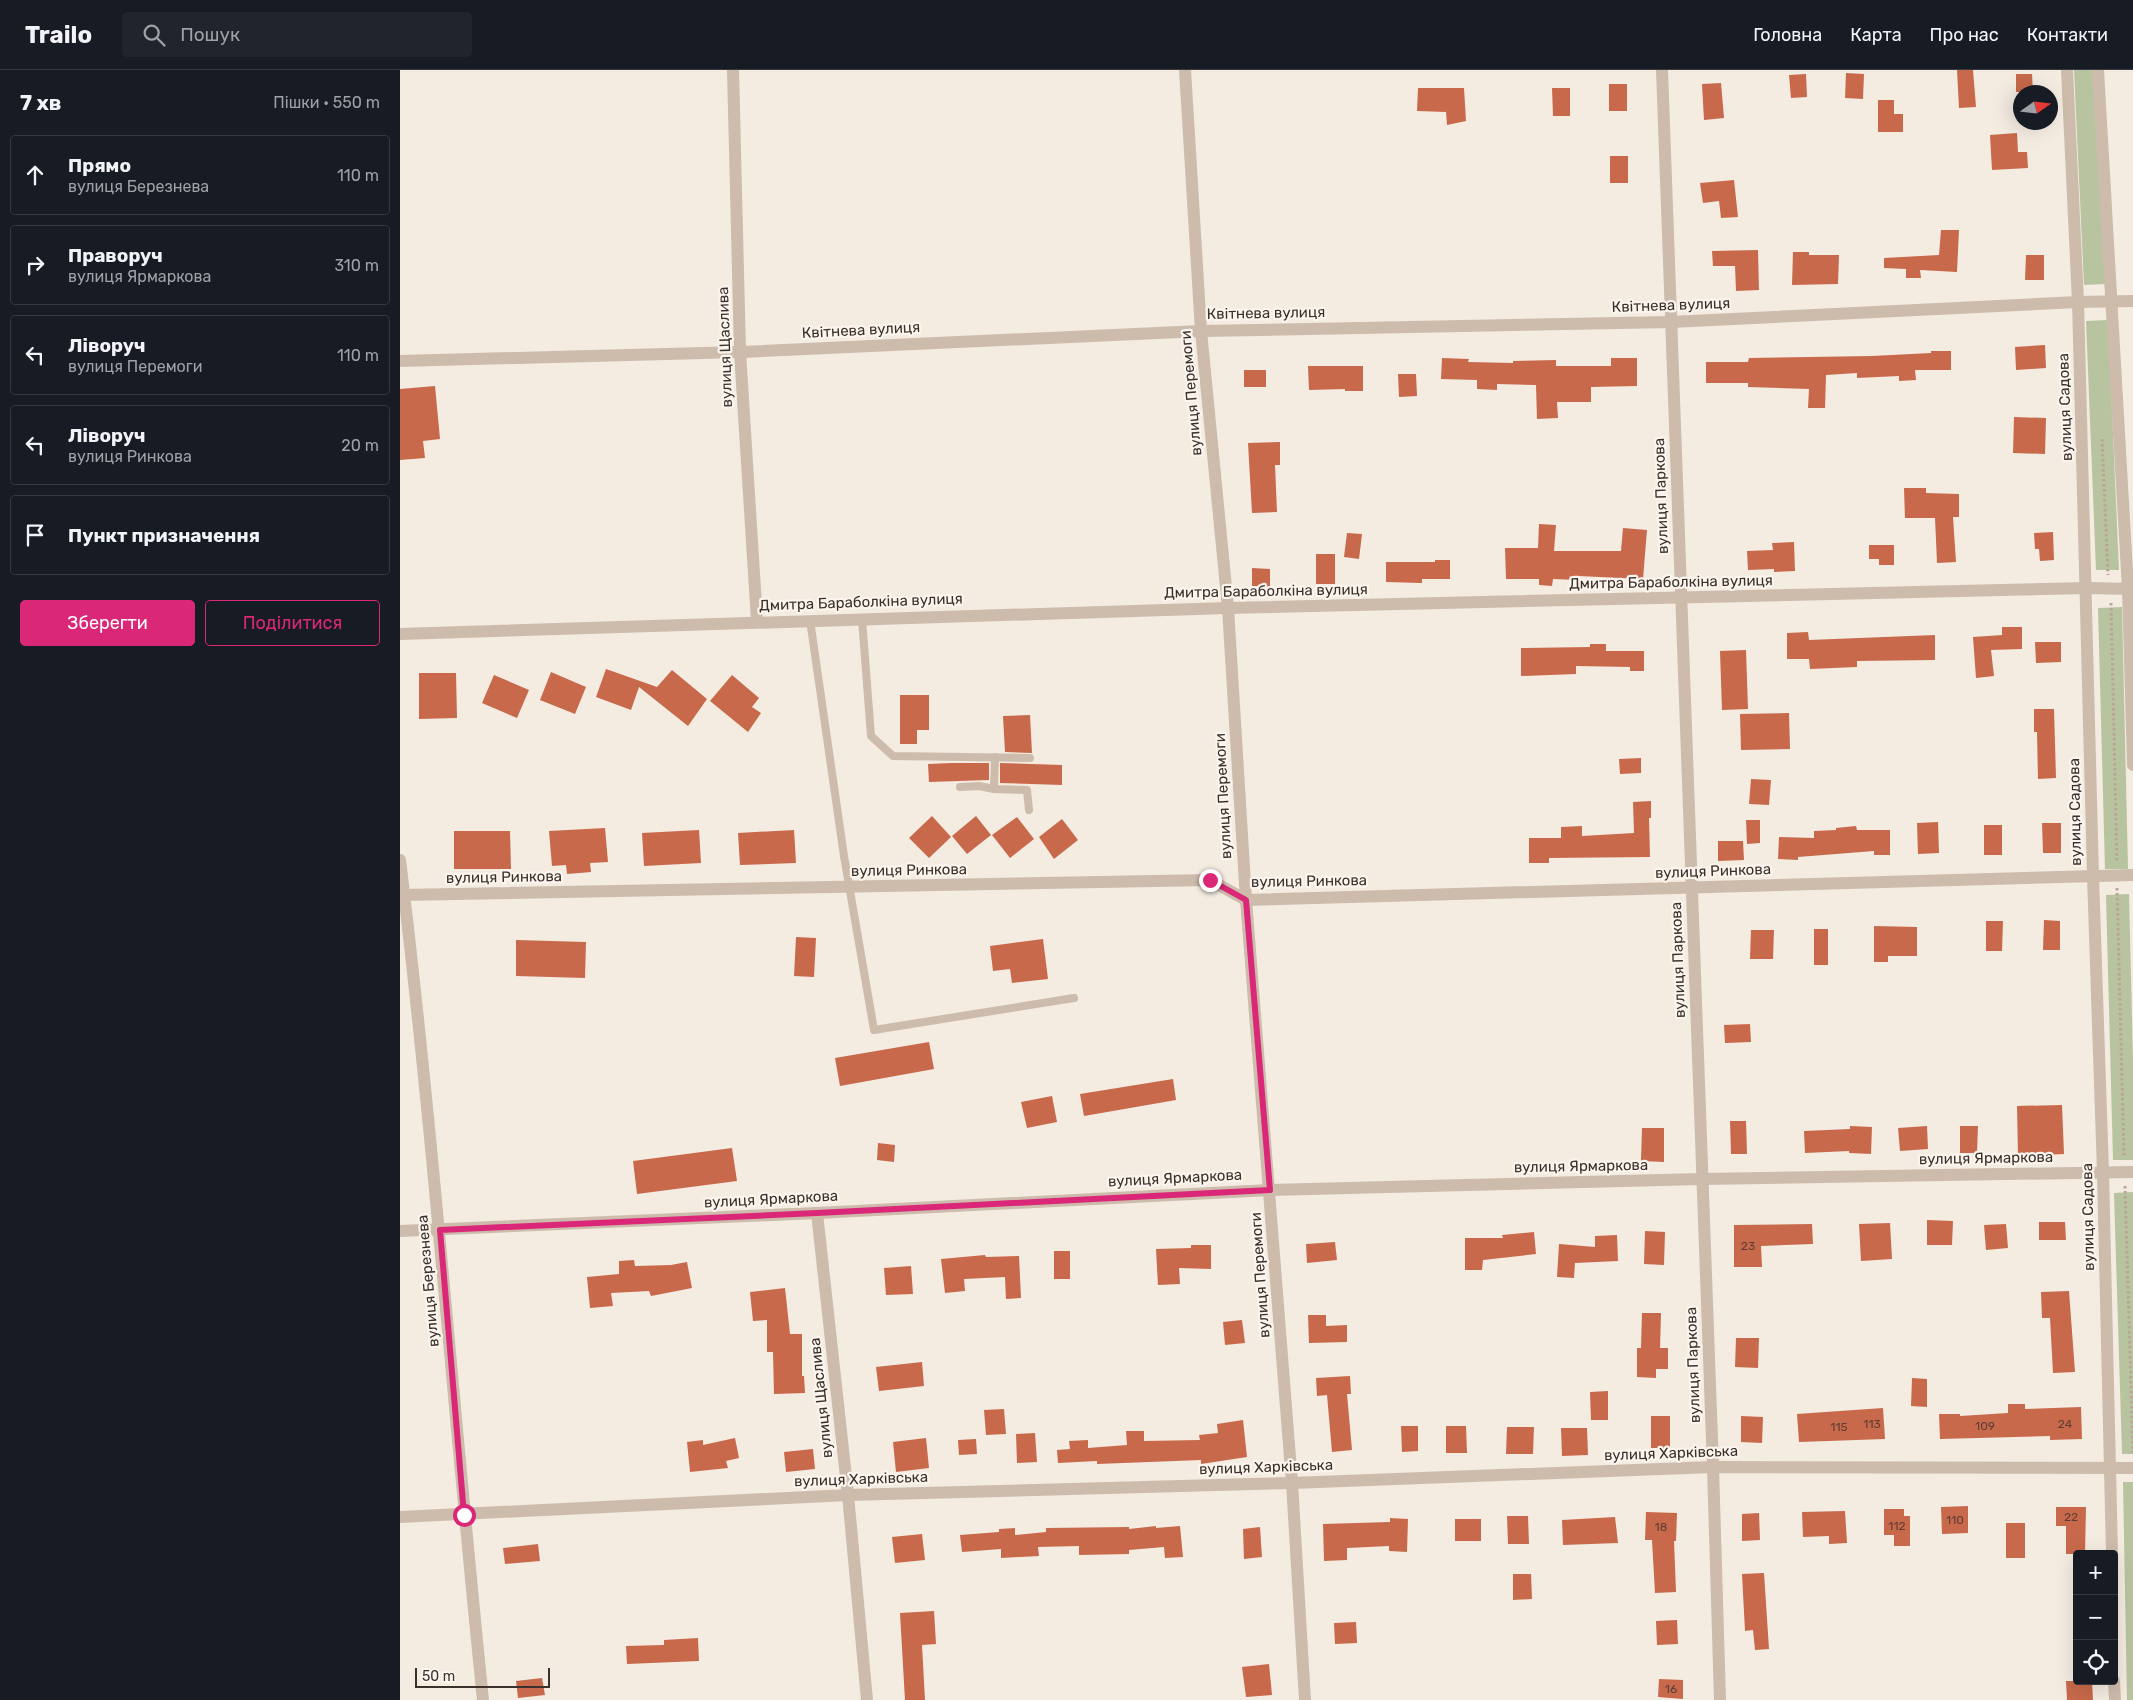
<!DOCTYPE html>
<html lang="uk">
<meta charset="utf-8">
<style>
:root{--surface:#171b24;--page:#20242c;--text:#f1f3f6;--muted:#9ea1a6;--line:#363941;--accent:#db2777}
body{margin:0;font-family:Rubik,sans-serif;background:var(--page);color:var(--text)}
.controls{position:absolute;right:15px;bottom:15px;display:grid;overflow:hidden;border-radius:5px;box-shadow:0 5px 20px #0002}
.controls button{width:45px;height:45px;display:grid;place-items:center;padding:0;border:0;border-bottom:1px solid var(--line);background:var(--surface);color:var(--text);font:25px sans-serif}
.compass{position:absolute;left:1613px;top:15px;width:45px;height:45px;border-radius:50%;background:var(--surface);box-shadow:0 5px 20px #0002;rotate:76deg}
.scale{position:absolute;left:15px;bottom:12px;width:135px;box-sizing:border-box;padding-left:5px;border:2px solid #3b302b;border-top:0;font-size:14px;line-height:18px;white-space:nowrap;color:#3b302b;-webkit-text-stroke:4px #fbf5ee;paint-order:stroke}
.stop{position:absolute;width:15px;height:15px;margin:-11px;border:4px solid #db2777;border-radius:50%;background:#fff}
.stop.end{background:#db2777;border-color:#fff;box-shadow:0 1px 5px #0008}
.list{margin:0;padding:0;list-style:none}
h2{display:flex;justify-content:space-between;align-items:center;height:65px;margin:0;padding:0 20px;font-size:21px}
h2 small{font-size:16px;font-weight:400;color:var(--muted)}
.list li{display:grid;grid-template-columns:32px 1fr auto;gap:15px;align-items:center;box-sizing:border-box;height:80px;margin:0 10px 10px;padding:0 10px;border:1px solid var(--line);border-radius:5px}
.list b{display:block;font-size:19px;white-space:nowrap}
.list p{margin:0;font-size:16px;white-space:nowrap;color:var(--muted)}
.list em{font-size:16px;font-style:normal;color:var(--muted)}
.actions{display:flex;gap:10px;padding:15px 20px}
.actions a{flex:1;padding:11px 0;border:1px solid var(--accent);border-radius:5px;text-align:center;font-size:18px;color:var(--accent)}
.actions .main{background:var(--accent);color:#fff}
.icon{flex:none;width:28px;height:28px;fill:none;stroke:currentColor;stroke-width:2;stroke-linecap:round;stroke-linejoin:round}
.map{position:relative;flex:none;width:1733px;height:1630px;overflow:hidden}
header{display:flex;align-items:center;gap:30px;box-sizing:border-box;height:70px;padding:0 25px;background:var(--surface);border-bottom:1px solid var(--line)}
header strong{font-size:24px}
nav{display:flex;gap:28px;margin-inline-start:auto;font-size:18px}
.search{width:350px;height:45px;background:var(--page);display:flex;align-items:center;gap:12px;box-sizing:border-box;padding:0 18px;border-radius:5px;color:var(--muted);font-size:19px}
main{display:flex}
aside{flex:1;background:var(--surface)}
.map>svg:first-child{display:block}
.green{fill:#b8c4a0}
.building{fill:#c8694b}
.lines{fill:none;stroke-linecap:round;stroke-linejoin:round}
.path{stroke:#b9a596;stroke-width:3;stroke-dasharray:2.5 2.5;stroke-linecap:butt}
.lane{stroke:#cdbbac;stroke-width:8}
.street{stroke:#cdbbac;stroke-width:12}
.route{stroke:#db2777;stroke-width:6}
.labels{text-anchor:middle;stroke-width:4.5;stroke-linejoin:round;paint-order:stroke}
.number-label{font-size:12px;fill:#5e3e33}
.street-label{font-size:15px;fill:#3b302b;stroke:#fbf5ee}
</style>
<header>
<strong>Trailo</strong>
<div class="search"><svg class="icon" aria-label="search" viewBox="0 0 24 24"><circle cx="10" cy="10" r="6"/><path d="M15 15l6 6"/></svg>Пошук</div>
<nav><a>Головна</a><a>Карта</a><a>Про нас</a><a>Контакти</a></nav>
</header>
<main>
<aside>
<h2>7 хв<small>Пішки · 550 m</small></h2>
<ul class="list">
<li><svg class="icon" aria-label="ahead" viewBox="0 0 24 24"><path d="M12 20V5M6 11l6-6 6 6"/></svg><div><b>Прямо</b><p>вулиця Березнева</p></div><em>110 m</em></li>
<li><svg class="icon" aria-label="right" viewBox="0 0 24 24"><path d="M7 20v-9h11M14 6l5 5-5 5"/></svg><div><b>Праворуч</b><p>вулиця Ярмаркова</p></div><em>310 m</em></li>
<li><svg class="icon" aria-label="left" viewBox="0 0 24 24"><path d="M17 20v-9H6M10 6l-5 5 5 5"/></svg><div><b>Ліворуч</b><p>вулиця Перемоги</p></div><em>110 m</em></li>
<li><svg class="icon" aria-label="left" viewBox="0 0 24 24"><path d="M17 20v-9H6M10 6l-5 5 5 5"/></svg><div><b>Ліворуч</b><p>вулиця Ринкова</p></div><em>20 m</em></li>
<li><svg class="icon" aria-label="arrive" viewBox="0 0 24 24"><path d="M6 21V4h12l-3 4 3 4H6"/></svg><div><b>Пункт призначення</b></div></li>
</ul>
<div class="actions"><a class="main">Зберегти</a><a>Поділитися</a></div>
</aside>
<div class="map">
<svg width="1733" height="1630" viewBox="0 0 1733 1630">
<rect width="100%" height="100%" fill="#f4ebe1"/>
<g class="green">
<path d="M1674,0H1694L1705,214L1684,215Z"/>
<path d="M1708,250L1719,500H1696L1686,251Z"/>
<path d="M1722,537L1728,799H1705L1698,538Z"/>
<path d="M1729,824L1733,990V1090H1713L1706,825Z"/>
<path d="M1733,1122V1384H1722L1714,1123Z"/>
<path d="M1723,1412H1733V1630H1727Z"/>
</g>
<g class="building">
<path d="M1557,0H1573L1576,37L1559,38Z"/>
<path d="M1446,3L1464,4L1463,29L1445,28Z"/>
<path d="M1406,4L1407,27L1391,28L1389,5Z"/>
<path d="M1616,4H1632L1633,22H1616Z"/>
<path d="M1321,13L1324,48L1304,50L1302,14Z"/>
<rect x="1209" y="14" width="18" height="27"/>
<path d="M1018,18H1064L1066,51L1047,55L1046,42L1017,41Z"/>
<path d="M1152,18H1170V46H1153Z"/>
<path d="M1478,30H1494V44H1503V62H1478Z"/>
<path d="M1617,63L1618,82H1627L1628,98L1592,100L1590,65Z"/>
<rect x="1210" y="86" width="18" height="27"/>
<path d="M1334,110L1338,147L1321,148L1319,131L1303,133L1300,113Z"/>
<path d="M1541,160H1559L1557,202L1520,200L1521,208H1506V199L1484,198V188L1539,185Z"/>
<path d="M1358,180L1359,220L1336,221L1335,196H1313L1312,181Z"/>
<path d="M1393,182H1409V185H1439L1438,214L1392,215Z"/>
<path d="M1626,185H1644V210H1625Z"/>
<path d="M1645,275L1646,298L1616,300L1615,277Z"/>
<path d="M1531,281H1551V300H1515L1516,310L1499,311V306L1457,308V303L1426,305L1425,338H1408L1409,319L1348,317V313H1306V292H1348L1349,288L1472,286L1531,283Z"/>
<path d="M1042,288L1069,289L1068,292L1113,293V291L1156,290V296H1211V288H1237V316L1191,317V332H1157L1158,348L1137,349L1136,315L1097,314V320L1077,319V310L1041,309Z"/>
<path d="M908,296H963V321H945V319L909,320Z"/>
<rect x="844" y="300" width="22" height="17"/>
<path d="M998,304H1016L1017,326L999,327Z"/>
<path d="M35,316L40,369L23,371L25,388L0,390V319Z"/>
<path d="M1614,347L1646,348L1645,384L1613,383Z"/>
<path d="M880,372V395H875L877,442L852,443L848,373Z"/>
<path d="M1504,418H1526V423L1559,424V447H1553L1556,492L1537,493L1535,448H1505Z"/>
<path d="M1139,454L1156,455L1154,481H1221L1223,458L1247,460L1243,509L1178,506V510L1153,509L1152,516L1139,515V509H1106L1105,478H1138Z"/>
<path d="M1653,462L1654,490L1640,491L1639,479H1635L1634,463Z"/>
<path d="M947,463L962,464L959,489L944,487Z"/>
<path d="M1394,472L1395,501L1374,502V499L1348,500L1347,481L1373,480L1372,473Z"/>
<path d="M1469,475H1494V495H1479V489H1469Z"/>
<rect x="916" y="484" width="19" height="30"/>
<path d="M1035,490H1050V509H1022V513L986,512V492H1035Z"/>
<path d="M852,498L870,499V517L852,516Z"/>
<path d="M1602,557H1622V579L1591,580L1594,606L1576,608L1573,567L1602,565Z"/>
<path d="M1408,562L1409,570L1535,565V590L1457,591V597L1410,599L1409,589H1387V563Z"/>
<path d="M1635,572H1661V592L1636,593Z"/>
<path d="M1190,574H1206V581H1244V601H1230V597L1176,596V604L1121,606V578L1190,577Z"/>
<path d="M1346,580L1348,639L1322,640L1320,581Z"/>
<path d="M206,599L257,617L272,600L307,629L288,656L239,617L231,640L196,627Z"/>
<path d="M151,602L186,617L175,644L140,630Z"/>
<path d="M19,603H56L57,648L19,649Z"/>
<path d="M94,605L129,620L117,648L82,633Z"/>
<path d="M332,605L359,628L352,637L361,643L348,662L310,631Z"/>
<path d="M500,625H529V660H517V674H500Z"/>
<path d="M1634,639H1654L1656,708L1638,709L1637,662H1634Z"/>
<path d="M1389,643L1390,679L1341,680L1340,644Z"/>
<path d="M630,645L632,683L605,682L603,646Z"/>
<path d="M1241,688V703L1220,704L1219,689Z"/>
<path d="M552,693H589V710L529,712L528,694Z"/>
<path d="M600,693L662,695V715L600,713Z"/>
<path d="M1351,709L1371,710L1369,735L1349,734Z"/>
<path d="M1251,731V748H1249L1250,787L1149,788V793H1129V768H1161V757L1182,756V766L1234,763L1233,732Z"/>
<path d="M532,746L551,767L529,788L509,768Z"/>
<path d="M576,746L591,765L567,784L552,766Z"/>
<path d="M617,747L634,769L610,788L592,765Z"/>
<path d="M662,749L678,770L654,789L639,767Z"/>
<path d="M1346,750H1360V773L1347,774Z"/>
<path d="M1538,752L1539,783L1518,784L1517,753Z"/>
<path d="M1642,753H1661V783H1643Z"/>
<rect x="1584" y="755" width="18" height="30"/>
<path d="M1456,756L1457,760H1490V785H1474V781L1398,787V790L1378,789L1379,767L1414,768V761L1436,760V758Z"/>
<path d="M205,758L208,792L190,793L191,802L167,804L166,795L152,796L149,761Z"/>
<path d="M299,760L301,793L244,796L242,763Z"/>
<path d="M394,760L396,793L340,795L338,763Z"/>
<path d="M54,761H110L111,799H54Z"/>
<path d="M1318,771H1343L1344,790L1318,791Z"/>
<path d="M1644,850L1660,851V880H1643Z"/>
<path d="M1586,851H1603L1602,881H1586Z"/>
<path d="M1474,856L1517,857V886H1488V892H1474Z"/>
<rect x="1414" y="859" width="14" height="36"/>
<path d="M1351,860H1374L1373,889H1350Z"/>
<path d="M396,867L416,868L414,907L394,906Z"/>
<path d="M643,869L648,909L612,913L610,899L593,901L590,876Z"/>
<path d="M116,870L186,872L185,908L116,906Z"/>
<path d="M1350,954L1351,972L1325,973L1324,955Z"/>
<path d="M529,972L534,999L440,1016L435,988Z"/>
<path d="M773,1009L776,1030L684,1046L680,1024Z"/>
<path d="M652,1026L657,1052L627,1058L621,1032Z"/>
<path d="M1662,1035L1664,1084L1618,1086L1617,1036Z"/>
<path d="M1330,1051H1346L1347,1084H1331Z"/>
<path d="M1450,1056L1472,1057L1471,1084L1449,1083V1081L1405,1083L1404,1061L1450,1059Z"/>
<path d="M1527,1056L1528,1079L1500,1081L1498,1058Z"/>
<path d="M1560,1056H1578L1577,1083H1560Z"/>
<path d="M1242,1058H1264V1092L1241,1091Z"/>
<path d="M478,1073L495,1075L494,1092L477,1090Z"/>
<path d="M332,1078L337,1111L237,1124L233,1091Z"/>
<path d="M1527,1150L1553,1151L1552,1175H1527Z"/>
<path d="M1639,1152H1665L1666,1170H1639Z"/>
<path d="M1490,1153L1492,1189L1461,1191L1459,1154Z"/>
<path d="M1412,1154L1413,1174L1361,1176L1362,1197H1334V1155Z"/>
<path d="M1606,1154L1608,1178L1586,1180L1584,1155Z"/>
<path d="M1245,1161L1265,1162L1264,1195L1244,1194Z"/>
<path d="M1134,1162L1136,1184L1083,1190L1082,1200H1065V1168H1103L1102,1165Z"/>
<path d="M1217,1165L1218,1191L1175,1193L1174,1208L1157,1207L1159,1174L1195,1177V1166Z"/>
<path d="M935,1172L937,1190L907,1193L906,1174Z"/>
<path d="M791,1175H811V1199L779,1198L780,1214L758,1215L756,1179L791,1178Z"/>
<rect x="654" y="1181" width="16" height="28"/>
<path d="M585,1185L586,1187L619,1186L621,1228L606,1229L605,1207L564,1209L565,1221L545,1223L541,1189Z"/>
<path d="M234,1190L235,1196L271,1195L287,1192L292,1218L251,1226L249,1221L211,1223L213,1236L190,1238L187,1207L219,1204V1191Z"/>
<path d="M511,1196L513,1224L486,1225L484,1198Z"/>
<path d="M385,1218L390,1264H402V1306H404L405,1323L374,1324L373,1282H367V1250L353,1251L350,1222Z"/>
<path d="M1669,1221L1675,1302L1653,1303L1650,1248H1642L1641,1222Z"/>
<path d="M1242,1243H1261L1260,1278H1268V1299H1256V1308L1237,1307V1278H1241Z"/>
<path d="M908,1245H926V1256L947,1255V1272L909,1273Z"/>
<path d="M842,1250L845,1273L825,1275L823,1252Z"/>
<path d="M1336,1268H1359L1358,1298L1335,1297Z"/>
<path d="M522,1292L524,1316L479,1321L476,1297Z"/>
<path d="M950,1306L951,1324H947L952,1380L932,1382L927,1325L917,1326L916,1308Z"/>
<path d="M1512,1308L1527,1309V1337L1511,1336Z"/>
<path d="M1208,1321V1350H1191L1190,1322Z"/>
<path d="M1608,1334H1625V1339L1681,1337L1682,1369L1650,1370V1366L1540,1369L1539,1344H1560V1346L1608,1343Z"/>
<path d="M1483,1338L1485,1369L1399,1372L1397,1344Z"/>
<path d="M604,1339L606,1364L586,1365L584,1340Z"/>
<rect x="1251" y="1346" width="19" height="32"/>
<path d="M1341,1346L1363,1347L1362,1373L1341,1372Z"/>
<path d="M843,1350L847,1387L801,1394V1390L697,1394V1391L658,1393L657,1380L670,1379L669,1371L688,1370V1378L727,1375L726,1361H744V1371L800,1370L799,1365L818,1363L817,1354Z"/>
<path d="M1001,1356H1018V1381L1002,1382Z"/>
<path d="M1046,1356H1066L1067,1383H1046Z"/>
<path d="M1107,1357H1134L1133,1384H1106Z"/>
<path d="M1161,1358H1187L1188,1385L1162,1386Z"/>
<path d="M635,1363L637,1392L617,1393L616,1364Z"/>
<path d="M335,1368L339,1388L326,1391L328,1398L290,1402L287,1372L303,1370V1375Z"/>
<path d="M526,1368L529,1398L496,1402L493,1372Z"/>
<path d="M576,1369L577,1384L559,1385L558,1370Z"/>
<path d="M413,1379L415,1399L386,1402L384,1382Z"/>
<path d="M1568,1436V1463L1542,1464L1541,1437Z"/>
<path d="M1656,1437H1686L1685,1484H1666V1456H1656Z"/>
<path d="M1484,1439H1504V1446H1510V1476H1494V1465H1484Z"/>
<path d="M1445,1441L1447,1473L1429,1474V1466L1403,1467L1402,1442Z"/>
<path d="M1246,1442L1277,1443L1276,1471H1274L1276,1522L1255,1523L1252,1470H1245Z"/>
<path d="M1359,1443L1360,1470L1342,1471V1444Z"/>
<path d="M1107,1446H1128L1129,1474H1108Z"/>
<path d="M1215,1447L1218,1473L1163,1475L1162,1450Z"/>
<path d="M990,1448L1008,1449L1007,1482L989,1481V1476L947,1478V1490L924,1491L923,1454L990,1452Z"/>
<rect x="1055" y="1449" width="26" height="22"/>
<rect x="1606" y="1453" width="19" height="35"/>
<path d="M756,1456V1458L780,1456L783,1487L765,1488L764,1477L729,1480V1484L679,1485V1476L638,1477L639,1486L601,1488V1479L562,1482L560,1465L599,1462V1459L615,1458V1465L646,1462V1458L729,1457V1459Z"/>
<path d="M860,1457L862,1487L844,1489L843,1459Z"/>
<path d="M522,1464L525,1490L495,1493L492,1467Z"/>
<path d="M138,1474L140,1491L105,1494L103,1478Z"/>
<path d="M1364,1503L1369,1579L1355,1580L1353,1560L1345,1561L1342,1504Z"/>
<path d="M1113,1504H1131L1132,1529L1113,1530Z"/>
<path d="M534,1541L536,1574L522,1575L525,1630H505L500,1543Z"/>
<path d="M1277,1550L1278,1574L1257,1575L1256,1551Z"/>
<path d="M956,1552L957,1573L935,1574L934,1553Z"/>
<path d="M298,1568L299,1591L227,1594L226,1576L264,1575V1570Z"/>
<path d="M869,1594L872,1625L846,1627L842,1597Z"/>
<path d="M142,1608L145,1625L118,1628L116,1611Z"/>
<path d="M1259,1609L1283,1610V1629L1258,1627Z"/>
<path d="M1666,1611H1692L1693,1630H1667Z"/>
</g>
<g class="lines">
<g class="path">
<path d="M1702,369L1708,505"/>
<path d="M1711,533L1717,792"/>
<path d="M1717,818L1724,1087"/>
<path d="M1725,1116L1733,1383"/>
</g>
<g class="lane">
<path d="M462,549L471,666L493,686L630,688"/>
<path d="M410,550L444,786L474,960L674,928"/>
<path d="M595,687L594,719L627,720L629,740"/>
<path d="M560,717L579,716L594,719"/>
</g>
<g class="street">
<path d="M333,0L340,282L357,551"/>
<path d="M785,0L801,261L828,538L846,830L892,1413L905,1630"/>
<path d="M1262,0L1313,1397L1320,1630"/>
<path d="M1667,0L1678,232L1693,806L1703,1102L1712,1484"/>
<path d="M1698,0L1728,519L1733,695"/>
<path d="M0,291L340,282L801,261L1271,252L1678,232L1733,231"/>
<path d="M0,564L828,538L1686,518L1733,519"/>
<path d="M0,790C34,1069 54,1350 83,1630"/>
<path d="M0,825L810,810L846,830L1733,805"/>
<path d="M417,1143L448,1425L467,1630"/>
<path d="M0,1161L417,1143L870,1120L1301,1109L1733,1102"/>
<path d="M0,1447L448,1425L892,1413L1313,1397L1733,1398"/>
<path d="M1714,1611L1715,1630"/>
</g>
</g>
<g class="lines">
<path class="route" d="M64,1445L40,1160L417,1143L870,1120L846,830L810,810"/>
</g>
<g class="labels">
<g class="number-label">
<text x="1348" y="1180">23</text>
<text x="1472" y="1358">113</text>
<text x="1665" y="1358">24</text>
<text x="1585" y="1360">109</text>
<text x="1439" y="1361">115</text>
<text x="1671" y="1451">22</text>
<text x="1555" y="1454">110</text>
<text x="1497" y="1460">112</text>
<text x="1261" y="1461">18</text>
<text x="1271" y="1623">16</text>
</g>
<g class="street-label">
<text transform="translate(1271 235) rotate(-2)" y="5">Квітнева вулиця</text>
<text transform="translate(866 243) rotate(-1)" y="5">Квітнева вулиця</text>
<text transform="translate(461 260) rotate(-3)" y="5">Квітнева вулиця</text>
<text transform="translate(325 277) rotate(-92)" y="5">вулиця Щаслива</text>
<text transform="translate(791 323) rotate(-95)" y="5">вулиця Перемоги</text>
<text transform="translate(1665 337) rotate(-92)" y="5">вулиця Садова</text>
<text transform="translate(1261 426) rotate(-92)" y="5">вулиця Паркова</text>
<text transform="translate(1271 512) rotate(-1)" y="5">Дмитра Бараболкіна вулиця</text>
<text transform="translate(866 521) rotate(-1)" y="5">Дмитра Бараболкіна вулиця</text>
<text transform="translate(461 532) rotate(-2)" y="5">Дмитра Бараболкіна вулиця</text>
<text transform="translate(823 726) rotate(-93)" y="5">вулиця Перемоги</text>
<text transform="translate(1675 742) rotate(-91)" y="5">вулиця Садова</text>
<text transform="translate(509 800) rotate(-1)" y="5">вулиця Ринкова</text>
<text transform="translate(1313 801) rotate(-2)" y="5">вулиця Ринкова</text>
<text transform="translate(104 807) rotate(-1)" y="5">вулиця Ринкова</text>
<text transform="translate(909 811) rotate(-1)" y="5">вулиця Ринкова</text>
<text transform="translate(1278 890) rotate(-92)" y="5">вулиця Паркова</text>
<text transform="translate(1586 1088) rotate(-1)" y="5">вулиця Ярмаркова</text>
<text transform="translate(1181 1096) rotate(-1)" y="5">вулиця Ярмаркова</text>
<text transform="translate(775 1108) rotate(-3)" y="5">вулиця Ярмаркова</text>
<text transform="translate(371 1129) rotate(-3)" y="5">вулиця Ярмаркова</text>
<text transform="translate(1688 1147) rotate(-91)" y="5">вулиця Садова</text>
<text transform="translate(860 1205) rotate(-94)" y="5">вулиця Перемоги</text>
<text transform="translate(28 1211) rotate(-95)" y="5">вулиця Березнева</text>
<text transform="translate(1293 1295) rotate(-92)" y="5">вулиця Паркова</text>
<text transform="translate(421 1328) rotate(-96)" y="5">вулиця Щаслива</text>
<text transform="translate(1271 1383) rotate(-2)" y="5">вулиця Харківська</text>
<text transform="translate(866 1397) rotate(-2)" y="5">вулиця Харківська</text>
<text transform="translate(461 1409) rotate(-2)" y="5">вулиця Харківська</text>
</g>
</g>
</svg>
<div class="controls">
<button>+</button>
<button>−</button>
<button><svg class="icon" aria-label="locate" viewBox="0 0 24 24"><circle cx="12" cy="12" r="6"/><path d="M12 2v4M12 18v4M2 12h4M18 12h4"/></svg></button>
</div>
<svg class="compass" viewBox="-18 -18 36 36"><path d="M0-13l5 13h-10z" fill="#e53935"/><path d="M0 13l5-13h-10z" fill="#9ea1a6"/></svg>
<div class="scale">50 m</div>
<div class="stop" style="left:64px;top:1445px"></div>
<div class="stop end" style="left:810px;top:810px"></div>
</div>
</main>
